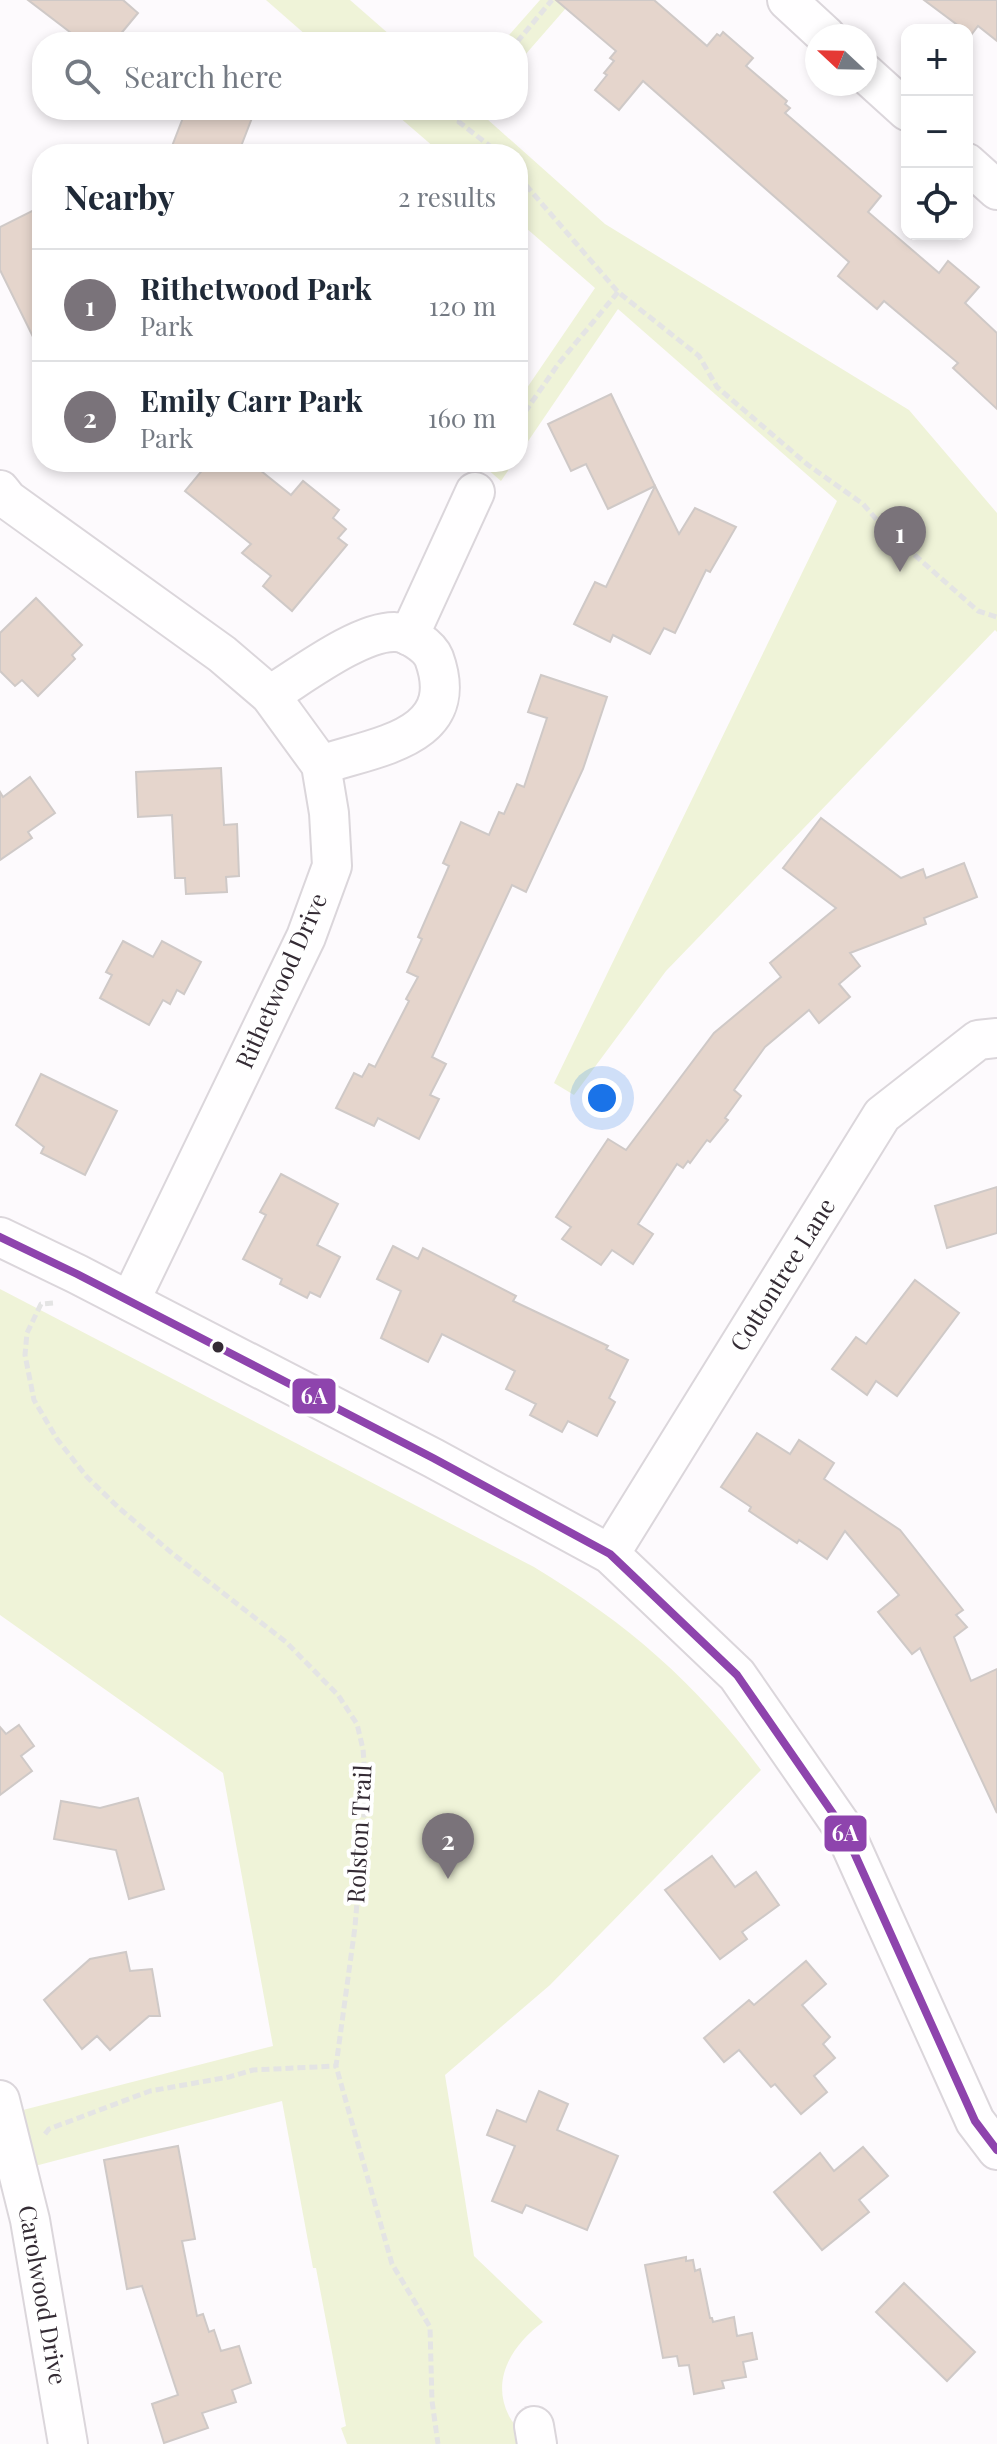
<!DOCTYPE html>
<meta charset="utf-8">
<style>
:root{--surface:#fff;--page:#f6f6f7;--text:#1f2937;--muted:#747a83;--line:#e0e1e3;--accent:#7a737a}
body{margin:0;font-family:"Playfair Display",serif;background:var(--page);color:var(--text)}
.controls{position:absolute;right:24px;top:24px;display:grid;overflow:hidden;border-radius:16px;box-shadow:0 4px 12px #0003}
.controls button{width:72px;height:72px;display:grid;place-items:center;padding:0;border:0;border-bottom:2px solid var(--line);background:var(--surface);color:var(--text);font:40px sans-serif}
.compass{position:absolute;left:805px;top:24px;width:72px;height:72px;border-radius:50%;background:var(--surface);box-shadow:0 4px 12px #0003;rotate:292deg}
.you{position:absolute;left:602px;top:1098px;width:28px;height:28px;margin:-20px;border:6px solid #fff;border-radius:50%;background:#1a73e8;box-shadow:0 0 0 12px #1a73e833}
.badge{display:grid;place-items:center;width:52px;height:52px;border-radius:50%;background:var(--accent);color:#fff;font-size:26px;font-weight:700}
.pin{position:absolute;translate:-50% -66px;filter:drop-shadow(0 2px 4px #0008)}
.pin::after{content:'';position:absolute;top:42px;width:28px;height:24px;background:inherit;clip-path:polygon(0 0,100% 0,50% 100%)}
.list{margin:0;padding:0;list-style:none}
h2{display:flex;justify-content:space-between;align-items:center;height:104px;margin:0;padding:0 32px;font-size:34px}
h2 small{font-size:26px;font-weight:400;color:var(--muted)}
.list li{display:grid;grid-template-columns:52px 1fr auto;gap:24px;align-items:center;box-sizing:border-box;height:112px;padding:0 32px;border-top:2px solid var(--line)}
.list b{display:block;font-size:30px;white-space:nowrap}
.list p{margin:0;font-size:26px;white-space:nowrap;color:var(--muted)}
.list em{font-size:26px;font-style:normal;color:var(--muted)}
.icon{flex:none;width:44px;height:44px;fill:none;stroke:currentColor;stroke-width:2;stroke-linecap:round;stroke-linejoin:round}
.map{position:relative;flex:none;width:997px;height:2444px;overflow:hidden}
.search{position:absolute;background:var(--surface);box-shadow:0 4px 12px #0003;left:32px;top:32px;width:496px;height:88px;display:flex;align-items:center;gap:20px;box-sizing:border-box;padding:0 28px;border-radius:32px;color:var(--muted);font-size:30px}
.panel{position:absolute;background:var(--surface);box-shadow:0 4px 12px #0003;left:32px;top:144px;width:496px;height:328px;border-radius:32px}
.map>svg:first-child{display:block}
.green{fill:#eff3d8}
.building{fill:#e5d5cc;stroke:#cfc9c7;stroke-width:2}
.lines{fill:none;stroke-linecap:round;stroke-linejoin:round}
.minor-casing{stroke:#dbd6db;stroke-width:42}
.path{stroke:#e4e4e4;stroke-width:5;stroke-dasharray:8 4;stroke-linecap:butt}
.minor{stroke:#fffeff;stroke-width:38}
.bus-1-casing{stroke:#fff;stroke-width:14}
.bus-1{stroke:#8e44ad;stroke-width:8}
.bus-dot{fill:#342b34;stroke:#fff;stroke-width:3}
.labels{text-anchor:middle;stroke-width:8;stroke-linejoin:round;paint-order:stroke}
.street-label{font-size:24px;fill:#342b34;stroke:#fff}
.line-badge{stroke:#fff;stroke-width:3}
.badge-label{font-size:22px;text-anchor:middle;font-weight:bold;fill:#fff}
</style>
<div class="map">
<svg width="997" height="2444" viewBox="0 0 997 2444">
<rect width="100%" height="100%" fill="#fdfafd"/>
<g class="green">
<path d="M266,0H350L398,42H314Z"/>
<path d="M540,0H573L518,63V42H503Z"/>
<path d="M391,110H477L605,224L909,410L997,513V632L995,630L666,971L574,1095L554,1083L837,501L618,309L518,456V401L595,288L518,221V154H442Z"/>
<path d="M479,462H514L501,481Z"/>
<path d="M0,1289L534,1567C628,1624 695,1682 761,1770L550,1985L445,2075L474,2256L543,2322C513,2344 490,2379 509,2416C515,2428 527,2436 537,2444H347L341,2428L346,2426L316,2268H313L282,2101L35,2166L23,2110L273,2046L223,1773L0,1615Z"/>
</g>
<g class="building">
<path d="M28,0H123L138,13L114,42H83Z"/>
<path d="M556,0H654L707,46L717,34L720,36L723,32L753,58L746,66L787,101L785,104L790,108L785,113L881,196L868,212L939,273L948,261L979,287L965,303L997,333V409L953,368L958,363L884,301L877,309L838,276L849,262L643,81L619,110L595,90L607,75L604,73L614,61L610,58L616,51Z"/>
<path d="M924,0H997V41L978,26L971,35Z"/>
<path d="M186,110H255L238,154H169Z"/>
<path d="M42,206V355L0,270V227Z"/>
<path d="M611,394L655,486L608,509L586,464L571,471L548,424Z"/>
<path d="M209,462H250L291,495L303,481L339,510L333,518L346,529L338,538L347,545L292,611L263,586L271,576L242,553L251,544L185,491Z"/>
<path d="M655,486L679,534L695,508L736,527L710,572L706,570L675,633L664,628L650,654L613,635L610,642L574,624L595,582L606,587Z"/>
<path d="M36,598L82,645L72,655L75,659L38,696L22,680L15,686L0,671V633Z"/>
<path d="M541,675L607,697L583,769L526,892L512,885L432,1057L446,1064L430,1095L439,1099L419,1139L378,1118L374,1126L336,1108L354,1073L362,1077L369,1064L375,1067L409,1001L406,999L418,977L407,972L422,939L418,937L449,866L443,863L461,822L489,835L499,812L504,814L517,784L524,787L547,718L528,712Z"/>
<path d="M221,768L224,825L237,824L239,876L226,877L227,892L186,894L185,878H175L172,815L138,817L136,772Z"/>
<path d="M30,777L55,813L28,832L32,838L0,860V792L3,797Z"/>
<path d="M821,818L901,878L923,869L926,878L964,863L977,897L924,918L926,924L850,953L860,966L839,984L850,997L819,1023L809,1010L765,1047L734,1090L741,1096L725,1118L728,1120L710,1142L707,1140L690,1163L688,1161L683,1168L677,1164L638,1224L653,1234L633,1264L612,1250L601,1265L562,1239L571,1227L556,1217L608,1139L626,1150L714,1033L781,977L770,963L836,908L783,868Z"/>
<path d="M123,941L153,957L162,941L201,962L184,994L177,990L170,1004L163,1000L149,1025L100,998L112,975L106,972Z"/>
<path d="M41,1074L117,1111L85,1175L41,1153L44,1147L16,1125Z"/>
<path d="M281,1174L338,1204L317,1245L340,1257L320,1297L310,1292L307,1298L280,1284L282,1279L243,1259L266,1215L260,1212Z"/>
<path d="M997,1187V1233L947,1248L935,1206Z"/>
<path d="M393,1246L418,1259L423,1248L516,1296L513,1301L608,1346L606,1349L628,1360L609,1398L615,1402L597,1436L568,1421L562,1432L530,1415L536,1404L506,1389L515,1371L442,1334L428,1362L381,1338L401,1291L377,1279Z"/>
<path d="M915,1280L959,1313L897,1396L876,1381L867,1395L832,1369L856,1337L866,1344Z"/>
<path d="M757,1433L790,1454L799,1440L834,1463L824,1479L900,1530L963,1610L956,1615L967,1627L954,1637L971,1681L997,1669V1813L920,1648L912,1654L878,1612L899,1595L845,1531L827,1559L799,1540L797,1543L749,1511L751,1507L721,1487Z"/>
<path d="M19,1725L34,1746L21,1756L32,1771L0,1795V1727L6,1734Z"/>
<path d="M138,1798L164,1889L129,1899L116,1850L54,1839L61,1801L100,1808Z"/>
<path d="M712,1856L735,1887L756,1872L779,1905L742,1932L747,1939L720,1959L665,1890Z"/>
<path d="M126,1952L130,1971L152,1969L160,2016H149L110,2050L97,2036L82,2049L44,2000L90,1959Z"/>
<path d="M806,1961L826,1984L802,2005L830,2037L823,2044L835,2058L814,2076L827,2092L801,2114L775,2084L771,2087L739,2050L724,2062L704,2038L749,2000L754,2005Z"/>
<path d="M539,2091L568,2104L557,2130L618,2156L587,2230L526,2205L522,2213L492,2201L515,2146L487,2135L497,2110L526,2122Z"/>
<path d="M178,2146L195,2239L182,2241L197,2316L203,2314L209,2332L214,2330L221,2351L239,2346L251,2383L232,2390L236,2402L202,2413L208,2428L164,2443L152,2404L178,2395L142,2286L127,2289L104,2160Z"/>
<path d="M863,2147L888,2176L859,2200L869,2212L822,2250L774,2192L820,2153L834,2171Z"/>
<path d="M686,2257V2261L693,2260L695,2271L700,2269L710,2318H712L713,2322L734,2317L737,2336L752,2333L757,2359L743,2362L746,2377L722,2381L724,2388L694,2394L689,2365L679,2366L677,2356L663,2358L645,2265Z"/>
<path d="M904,2283L975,2352L947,2381L876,2312Z"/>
</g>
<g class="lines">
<g class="minor-casing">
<g id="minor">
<path d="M787,0L826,36"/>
<path d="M865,73L907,111"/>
<path d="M967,163L997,190"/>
<path d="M0,490L8,500L222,654L270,695L321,765L329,813L332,866L306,937L130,1301"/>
<path d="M409,636L475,492"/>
<path d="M270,695C301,676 360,631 395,632C408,632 429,646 434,658C463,738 377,746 321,765"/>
<path d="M0,1237L77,1274L433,1458L610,1554L737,1675L843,1828L975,2121L997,2150"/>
<path d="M610,1554L882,1115L978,1040L997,1038"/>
<path d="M0,2100L30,2220L68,2444"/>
<path d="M534,2426L537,2444"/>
</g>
</g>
<g class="path">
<path d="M517,42L552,0"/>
<path d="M465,110L459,122L500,154"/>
<path d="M518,176L618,292L699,356L717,387L808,465L863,504L883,527L978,611L997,617"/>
<path d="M518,422L559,363L618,292"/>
<path d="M53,1303L41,1304L27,1333L25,1355L34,1400L57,1439L87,1477L119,1508L173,1554L286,1642L338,1695L357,1724L363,1749L366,1791L355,1927L336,2066L392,2264L430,2327L432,2401L438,2444"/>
<path d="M45,2134L49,2129L150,2091L229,2077L253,2070L336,2066"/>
</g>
<use href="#minor" class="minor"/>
<g class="bus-1-casing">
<path id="bus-1" d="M0,1237L77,1274L433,1458L610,1554L737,1675L843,1828L975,2121L997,2150"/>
</g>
<use href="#bus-1" class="bus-1"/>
</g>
<circle class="bus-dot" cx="218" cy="1347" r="7"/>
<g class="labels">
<g class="street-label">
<text transform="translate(282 981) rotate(-66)" y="8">Rithetwood Drive</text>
<text transform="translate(783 1275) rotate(-58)" y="8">Cottontree Lane</text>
<text transform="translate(360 1834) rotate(-87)" y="8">Rolston Trail</text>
<text transform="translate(42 2295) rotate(80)" y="8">Carolwood Drive</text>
</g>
</g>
<g class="line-badge">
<rect x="291" y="1377" width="46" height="38" rx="8" fill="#8e44ad"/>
<rect x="823" y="1814" width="45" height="39" rx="8" fill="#8e44ad"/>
</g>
<g class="badge-label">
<text x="314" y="1404">6A</text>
<text x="845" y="1841">6A</text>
</g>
</svg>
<div class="controls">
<button>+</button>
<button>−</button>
<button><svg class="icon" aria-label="locate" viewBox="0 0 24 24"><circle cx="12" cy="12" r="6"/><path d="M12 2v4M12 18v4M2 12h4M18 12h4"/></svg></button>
</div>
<svg class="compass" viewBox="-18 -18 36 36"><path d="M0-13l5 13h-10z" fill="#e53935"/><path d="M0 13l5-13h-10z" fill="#747a83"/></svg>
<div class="you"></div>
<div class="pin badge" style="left:900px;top:572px">1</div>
<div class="pin badge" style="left:448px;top:1879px">2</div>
<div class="search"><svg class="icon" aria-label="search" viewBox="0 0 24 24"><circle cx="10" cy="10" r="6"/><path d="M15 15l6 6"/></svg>Search here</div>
<section class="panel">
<h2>Nearby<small>2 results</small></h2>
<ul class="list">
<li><span class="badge">1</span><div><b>Rithetwood Park</b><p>Park</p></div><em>120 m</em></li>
<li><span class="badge">2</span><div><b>Emily Carr Park</b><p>Park</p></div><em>160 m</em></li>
</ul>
</section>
</div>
